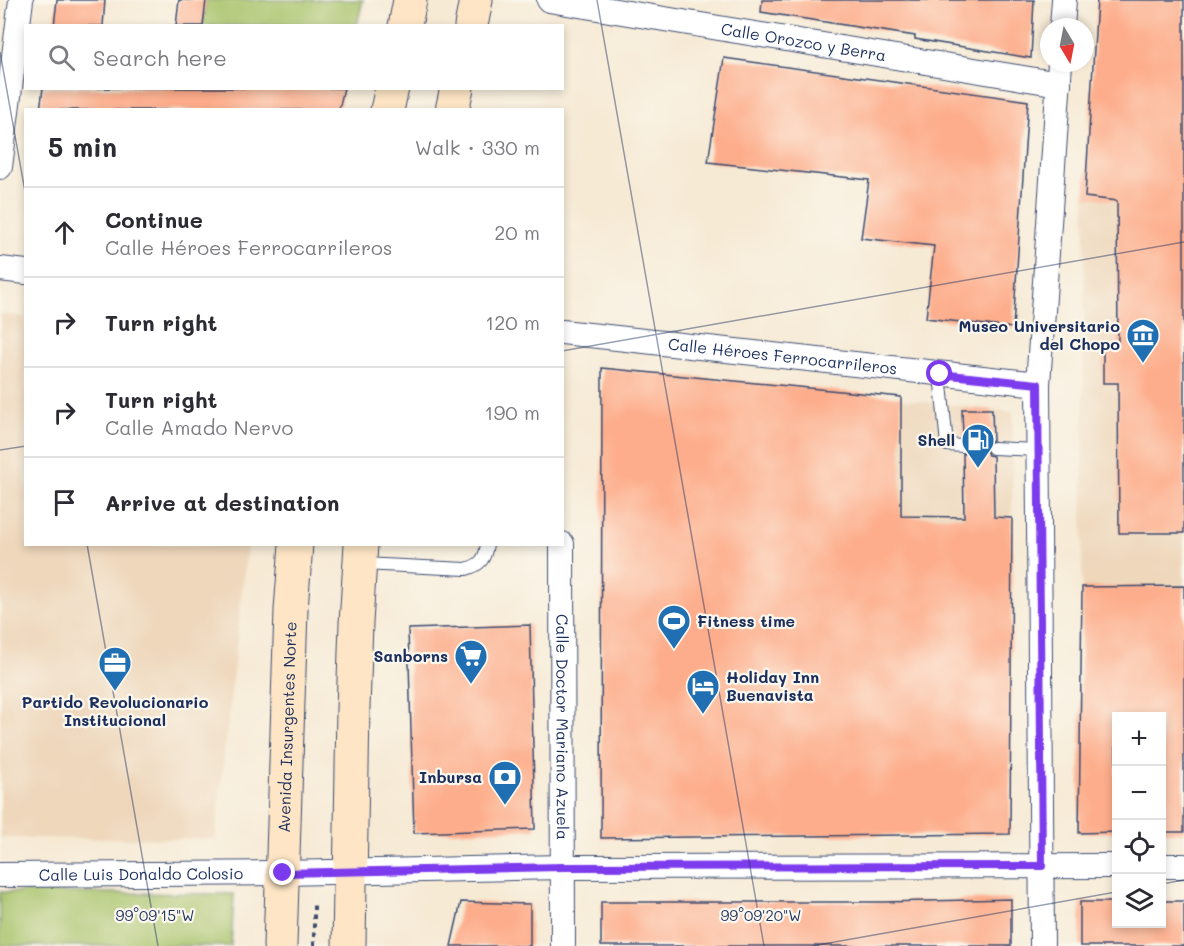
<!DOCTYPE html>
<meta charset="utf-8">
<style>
:root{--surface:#fff;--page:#f7f7f7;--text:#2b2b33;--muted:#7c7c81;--line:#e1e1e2}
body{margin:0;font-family:Mali,sans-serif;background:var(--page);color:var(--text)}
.controls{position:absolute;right:18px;bottom:18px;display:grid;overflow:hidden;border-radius:0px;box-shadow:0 3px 9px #0003}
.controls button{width:54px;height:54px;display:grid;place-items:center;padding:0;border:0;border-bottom:2px solid var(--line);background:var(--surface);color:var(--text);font:30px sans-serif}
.compass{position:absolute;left:1040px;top:18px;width:54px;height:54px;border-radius:50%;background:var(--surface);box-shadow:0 3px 9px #0003;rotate:170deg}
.stop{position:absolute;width:18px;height:18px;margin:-14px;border:4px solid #7c3aed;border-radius:50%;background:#fff}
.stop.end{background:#7c3aed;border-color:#fff;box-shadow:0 2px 6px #0008}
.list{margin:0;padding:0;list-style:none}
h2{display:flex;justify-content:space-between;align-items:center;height:78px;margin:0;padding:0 24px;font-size:26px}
h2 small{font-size:20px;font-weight:400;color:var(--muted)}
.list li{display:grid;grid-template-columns:39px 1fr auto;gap:18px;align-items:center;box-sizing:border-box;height:90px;padding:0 24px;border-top:2px solid var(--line)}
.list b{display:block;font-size:22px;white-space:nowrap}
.list p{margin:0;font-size:20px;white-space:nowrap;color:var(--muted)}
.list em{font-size:20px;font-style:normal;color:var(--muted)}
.icon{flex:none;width:33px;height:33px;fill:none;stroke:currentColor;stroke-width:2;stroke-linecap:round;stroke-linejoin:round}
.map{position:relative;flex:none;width:1184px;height:946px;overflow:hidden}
.search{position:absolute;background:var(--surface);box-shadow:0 3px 9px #0003;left:24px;top:24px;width:540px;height:66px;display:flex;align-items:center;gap:15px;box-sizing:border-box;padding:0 21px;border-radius:0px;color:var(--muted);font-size:22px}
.panel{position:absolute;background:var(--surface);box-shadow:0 3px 9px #0003;left:24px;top:108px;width:540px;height:438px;border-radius:0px}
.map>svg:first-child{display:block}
.built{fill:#eed7bb}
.green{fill:#a7c269;stroke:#617864;stroke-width:1.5}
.building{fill:#fdad8b}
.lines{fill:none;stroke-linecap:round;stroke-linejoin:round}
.lane-casing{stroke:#3c4b70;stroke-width:14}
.street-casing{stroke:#3c4b70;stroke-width:26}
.secondary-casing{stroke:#3c4b70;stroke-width:35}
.path{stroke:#3c4b70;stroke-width:4;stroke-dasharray:4.5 4.5;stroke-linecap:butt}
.lane{stroke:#fff;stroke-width:12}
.street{stroke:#fff;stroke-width:24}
.secondary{stroke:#fde5c5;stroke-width:33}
.route{stroke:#7c3aed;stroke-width:8}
.ticks{fill:none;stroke:#1b2f5e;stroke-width:1.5;stroke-opacity:0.45}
.labels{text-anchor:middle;stroke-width:4.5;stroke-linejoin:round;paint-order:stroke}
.street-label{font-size:16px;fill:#1b2f5e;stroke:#fbf7ec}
.poi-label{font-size:16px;font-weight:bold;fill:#1b2f5e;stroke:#fbf7ec;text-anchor:end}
.ticks-label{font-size:15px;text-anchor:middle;fill:#1b2f5e;stroke:#fbf7ec;stroke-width:4.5;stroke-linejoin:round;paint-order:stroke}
</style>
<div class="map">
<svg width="1184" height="946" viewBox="0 0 1184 946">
<rect width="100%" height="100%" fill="#fbf7ec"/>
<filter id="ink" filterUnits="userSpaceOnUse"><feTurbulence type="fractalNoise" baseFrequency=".0167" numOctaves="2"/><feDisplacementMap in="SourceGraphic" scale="12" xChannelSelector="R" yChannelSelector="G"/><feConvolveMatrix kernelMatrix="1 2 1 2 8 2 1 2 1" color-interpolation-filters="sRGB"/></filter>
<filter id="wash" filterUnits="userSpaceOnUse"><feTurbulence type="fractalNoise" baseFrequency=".008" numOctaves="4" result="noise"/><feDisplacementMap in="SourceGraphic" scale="24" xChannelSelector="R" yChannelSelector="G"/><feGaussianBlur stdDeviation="1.35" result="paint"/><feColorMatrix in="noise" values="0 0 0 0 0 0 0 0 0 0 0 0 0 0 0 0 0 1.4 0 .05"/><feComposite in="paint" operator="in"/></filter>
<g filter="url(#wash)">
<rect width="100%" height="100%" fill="#f6ead5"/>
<g class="built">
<path d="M1085,197L1184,210V586L1082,587Z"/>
<path d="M0,314L25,317L26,544L247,545L215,839L0,838Z"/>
<path d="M901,399L1013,412L1012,518L901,516Z"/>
</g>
<g class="green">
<path d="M206,0H363L357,25L203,26Z"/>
<path d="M0,892L234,894L231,946H0Z"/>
</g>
<g id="blocks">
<g class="building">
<path d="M57,0H105L103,26H54Z"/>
<path d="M179,0H206L203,26H176Z"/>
<path d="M762,0H1034L1031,58L915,39V36L761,12Z"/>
<path d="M1097,0H1184V533H1119L1118,383H1103V345H1118L1117,201L1085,197Z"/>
<path d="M724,58L1028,101L1013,328L926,318L934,246L861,238L869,180L708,162Z"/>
<path d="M43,88H344L339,110H40Z"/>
<path d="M602,368L901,397V516L964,517L963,454L969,451L971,446L968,440L963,438L962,409H992L993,440L986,443L985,448L988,455L993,456L994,517L1012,518L1010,834L601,838Z"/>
<path d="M1184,586V832H1161V717H1116V832L1079,833L1082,587Z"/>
<path d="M530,625L535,829L414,833L408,629Z"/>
<path d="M1011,899V946H601V902H884Z"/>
<path d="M1161,901H1184V946H1080V902H1116V924H1161Z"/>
<path d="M461,902L530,904V946H451Z"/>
</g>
</g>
</g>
<g filter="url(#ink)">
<use href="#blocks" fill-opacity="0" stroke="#3c4b70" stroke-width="1.5"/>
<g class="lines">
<g class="lane-casing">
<g id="lane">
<path d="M940,374L947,445L963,446"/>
<path d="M993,448L1038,450"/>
<path d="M362,564L466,569C480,565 485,560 487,544"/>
</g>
</g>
<g class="street-casing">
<g id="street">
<path id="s1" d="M549,0L1059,84"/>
<path d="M1062,27L1064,0"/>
<path d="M0,167L21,0"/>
<path d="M0,269L26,272"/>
<path id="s2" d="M562,332L1038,384"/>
<path id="s3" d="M562,544L563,946"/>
<path d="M1162,866H1184"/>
<path id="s4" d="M0,875L283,873L563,867L1116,866"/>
<path d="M1042,946L1038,384L1060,63"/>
</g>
</g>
<g class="secondary-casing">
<g id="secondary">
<path d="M405,26L410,0"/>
<path d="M471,26L476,0"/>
<path d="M387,110L392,88"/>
<path d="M452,110L457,88"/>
<path id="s5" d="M280,946L291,610L296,544"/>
<path d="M349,946L353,709L356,623L361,544"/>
</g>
</g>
<path class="path" d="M314,946V901"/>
<use href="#lane" class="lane"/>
<use href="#street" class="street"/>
<use href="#secondary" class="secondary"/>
</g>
</g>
<g class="lines" filter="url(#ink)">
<path class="route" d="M283,873L563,867L1042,866L1038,384L940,374"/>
</g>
<path class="ticks" d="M597,0L764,946M0,52L26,197M562,351L1184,242M0,450L26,446M87,544L158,946M1162,884L1184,880M812,946L1116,892"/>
<defs>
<g id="museum-pin" transform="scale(1.725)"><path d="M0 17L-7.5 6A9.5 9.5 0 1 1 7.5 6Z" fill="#1f6fb2" stroke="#fbf7ec"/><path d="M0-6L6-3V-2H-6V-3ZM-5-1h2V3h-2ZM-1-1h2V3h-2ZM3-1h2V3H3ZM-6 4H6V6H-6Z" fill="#fff"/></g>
<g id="fuel-pin" transform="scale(1.725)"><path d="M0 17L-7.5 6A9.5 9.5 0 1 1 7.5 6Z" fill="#1f6fb2" stroke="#fbf7ec"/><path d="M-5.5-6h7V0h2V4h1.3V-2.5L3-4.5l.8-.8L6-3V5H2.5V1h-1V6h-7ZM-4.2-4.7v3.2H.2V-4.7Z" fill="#fff"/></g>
<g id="stadium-pin" transform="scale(1.725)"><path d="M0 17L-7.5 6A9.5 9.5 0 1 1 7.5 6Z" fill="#1f6fb2" stroke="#fbf7ec"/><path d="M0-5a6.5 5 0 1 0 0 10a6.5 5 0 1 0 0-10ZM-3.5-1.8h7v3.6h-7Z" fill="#fff"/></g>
<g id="supermarket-pin" transform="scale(1.725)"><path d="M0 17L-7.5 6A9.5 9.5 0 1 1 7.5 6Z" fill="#1f6fb2" stroke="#fbf7ec"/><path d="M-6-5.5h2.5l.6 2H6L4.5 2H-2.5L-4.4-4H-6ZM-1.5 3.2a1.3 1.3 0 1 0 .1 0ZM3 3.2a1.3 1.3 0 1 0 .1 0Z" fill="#fff"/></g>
<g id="office-pin" transform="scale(1.725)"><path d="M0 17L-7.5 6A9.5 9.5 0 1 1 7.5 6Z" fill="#1f6fb2" stroke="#fbf7ec"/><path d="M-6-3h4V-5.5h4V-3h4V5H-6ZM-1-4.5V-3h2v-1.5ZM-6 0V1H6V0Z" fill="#fff"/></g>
<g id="hotel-pin" transform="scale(1.725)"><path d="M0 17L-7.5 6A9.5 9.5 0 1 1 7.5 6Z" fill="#1f6fb2" stroke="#fbf7ec"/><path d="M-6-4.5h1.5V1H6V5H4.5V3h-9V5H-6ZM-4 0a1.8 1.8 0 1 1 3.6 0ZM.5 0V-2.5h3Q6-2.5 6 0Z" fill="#fff"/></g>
<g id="bank-pin" transform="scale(1.725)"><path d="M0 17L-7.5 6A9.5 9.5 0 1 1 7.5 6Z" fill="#1f6fb2" stroke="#fbf7ec"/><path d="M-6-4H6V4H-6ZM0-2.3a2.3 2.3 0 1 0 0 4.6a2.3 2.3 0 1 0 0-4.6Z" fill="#fff"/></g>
</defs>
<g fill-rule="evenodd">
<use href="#museum-pin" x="1143" y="335"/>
<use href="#fuel-pin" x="978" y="440"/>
<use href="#stadium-pin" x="674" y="621"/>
<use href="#supermarket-pin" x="471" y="656"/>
<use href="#office-pin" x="115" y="663"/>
<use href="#hotel-pin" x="703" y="686"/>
<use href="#bank-pin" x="505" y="777"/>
</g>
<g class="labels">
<g class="street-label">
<text dy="6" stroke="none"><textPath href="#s1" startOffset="258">Calle Orozco y Berra</textPath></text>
<text dy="6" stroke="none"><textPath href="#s2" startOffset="222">Calle Héroes Ferrocarrileros</textPath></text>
<text dy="6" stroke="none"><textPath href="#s5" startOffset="219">Avenida Insurgentes Norte</textPath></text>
<text dy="6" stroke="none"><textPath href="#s3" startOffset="183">Calle Doctor Mariano Azuela</textPath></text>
<text dy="6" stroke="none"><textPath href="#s4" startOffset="141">Calle Luis Donaldo Colosio</textPath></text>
</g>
<g class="poi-label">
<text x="1120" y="332">Museo Universitario<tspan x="1120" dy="18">del Chopo</tspan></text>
<text x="955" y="446">Shell</text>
<text x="697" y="627" text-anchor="start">Fitness time</text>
<text x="448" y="662">Sanborns</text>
<text x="726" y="683" text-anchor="start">Holiday Inn<tspan x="726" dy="18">Buenavista</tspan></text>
<text x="115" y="708" text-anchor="middle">Partido Revolucionario<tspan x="115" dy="18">Institucional</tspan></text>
<text x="482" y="783">Inbursa</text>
</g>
</g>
<g class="ticks-label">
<text x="155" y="921">99°09'15"W</text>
<text x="761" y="921">99°09'20"W</text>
</g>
</svg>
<div class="controls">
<button>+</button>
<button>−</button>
<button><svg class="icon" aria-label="locate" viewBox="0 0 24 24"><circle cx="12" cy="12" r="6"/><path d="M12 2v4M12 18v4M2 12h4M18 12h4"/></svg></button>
<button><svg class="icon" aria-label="layers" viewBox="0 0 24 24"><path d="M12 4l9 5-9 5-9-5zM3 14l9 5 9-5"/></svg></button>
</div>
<svg class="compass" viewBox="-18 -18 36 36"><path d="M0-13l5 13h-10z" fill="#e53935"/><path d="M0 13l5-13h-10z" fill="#7c7c81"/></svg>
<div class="stop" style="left:940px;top:374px"></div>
<div class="stop end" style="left:283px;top:873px"></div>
<div class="search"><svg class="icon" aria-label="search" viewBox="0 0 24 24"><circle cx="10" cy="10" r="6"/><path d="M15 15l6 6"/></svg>Search here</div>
<section class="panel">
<h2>5 min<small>Walk · 330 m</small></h2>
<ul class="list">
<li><svg class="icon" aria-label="ahead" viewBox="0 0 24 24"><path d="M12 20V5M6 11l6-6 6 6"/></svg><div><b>Continue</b><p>Calle Héroes Ferrocarrileros</p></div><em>20 m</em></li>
<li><svg class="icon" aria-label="right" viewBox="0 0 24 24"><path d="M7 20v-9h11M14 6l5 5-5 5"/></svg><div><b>Turn right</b></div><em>120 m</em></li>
<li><svg class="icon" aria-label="right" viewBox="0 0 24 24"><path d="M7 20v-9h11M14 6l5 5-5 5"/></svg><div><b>Turn right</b><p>Calle Amado Nervo</p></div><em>190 m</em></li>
<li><svg class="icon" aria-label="arrive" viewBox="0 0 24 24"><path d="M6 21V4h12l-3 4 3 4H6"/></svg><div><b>Arrive at destination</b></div></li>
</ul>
</section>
</div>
